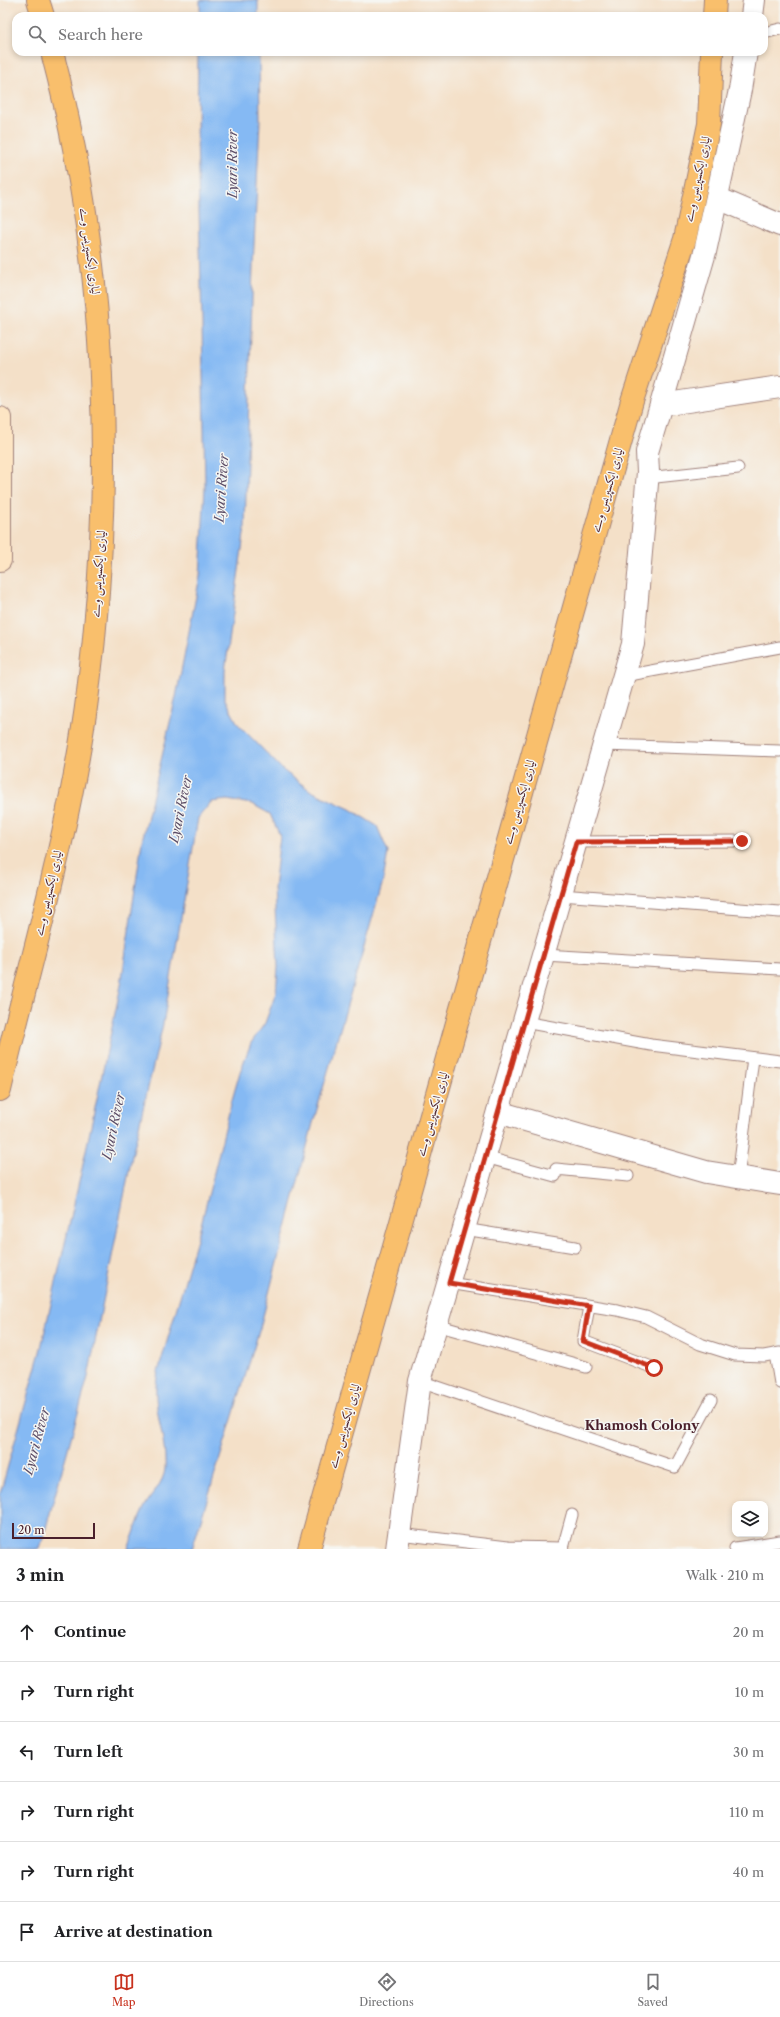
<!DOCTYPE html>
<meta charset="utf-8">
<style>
:root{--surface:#fff;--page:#f2f2f2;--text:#202124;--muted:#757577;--line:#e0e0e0;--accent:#c8321e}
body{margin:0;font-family:"Libre Caslon Text",Amiri,serif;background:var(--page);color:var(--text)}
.controls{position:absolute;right:12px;bottom:12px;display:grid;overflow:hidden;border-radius:8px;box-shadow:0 2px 6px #0003}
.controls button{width:36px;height:36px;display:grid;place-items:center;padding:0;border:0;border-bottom:1px solid var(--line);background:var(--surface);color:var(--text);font:20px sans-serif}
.scale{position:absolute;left:12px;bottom:10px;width:83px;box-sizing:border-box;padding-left:4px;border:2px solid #4a1f2b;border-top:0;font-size:11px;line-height:14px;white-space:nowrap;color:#4a1f2b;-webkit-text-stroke:3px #f6f6f2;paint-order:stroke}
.stop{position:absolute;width:12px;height:12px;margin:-9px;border:3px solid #c8321e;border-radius:50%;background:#fff}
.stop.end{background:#c8321e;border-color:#fff;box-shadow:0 1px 4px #0008}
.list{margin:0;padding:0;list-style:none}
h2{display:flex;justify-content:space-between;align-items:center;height:52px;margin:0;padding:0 16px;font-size:17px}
h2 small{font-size:13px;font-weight:400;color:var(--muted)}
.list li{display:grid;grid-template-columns:26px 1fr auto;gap:12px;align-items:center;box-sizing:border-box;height:60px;padding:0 16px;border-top:1px solid var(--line)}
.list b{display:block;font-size:15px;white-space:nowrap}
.list em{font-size:13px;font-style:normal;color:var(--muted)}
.icon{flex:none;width:22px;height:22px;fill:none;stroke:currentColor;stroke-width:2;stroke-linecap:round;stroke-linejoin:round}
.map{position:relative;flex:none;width:780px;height:1549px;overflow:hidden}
.search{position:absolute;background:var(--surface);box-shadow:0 2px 6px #0003;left:12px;right:12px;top:12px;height:44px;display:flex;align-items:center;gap:10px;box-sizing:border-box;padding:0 14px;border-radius:12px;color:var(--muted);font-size:15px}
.sheet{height:412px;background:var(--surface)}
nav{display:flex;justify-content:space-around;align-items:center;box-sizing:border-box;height:56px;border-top:1px solid var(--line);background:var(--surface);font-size:11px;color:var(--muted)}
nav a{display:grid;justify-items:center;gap:2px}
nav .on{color:var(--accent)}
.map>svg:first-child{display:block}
.water{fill:#85b9f3;stroke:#686c8f}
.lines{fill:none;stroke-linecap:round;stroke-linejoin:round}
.lane-casing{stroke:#9f807a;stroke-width:13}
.street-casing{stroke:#9f807a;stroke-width:24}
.secondary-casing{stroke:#9f807a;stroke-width:24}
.highway-casing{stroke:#9f807a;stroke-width:24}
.lane{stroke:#fff;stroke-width:11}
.street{stroke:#fff;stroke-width:22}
.secondary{stroke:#fde5c4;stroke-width:22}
.highway{stroke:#f9bf6c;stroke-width:22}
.route{stroke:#c8321e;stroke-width:5}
.labels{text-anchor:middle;stroke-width:3;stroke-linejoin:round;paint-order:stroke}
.street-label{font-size:12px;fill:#4a1f2b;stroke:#f6f6f2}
.water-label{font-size:13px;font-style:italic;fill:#5c4d67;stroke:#f6f6f2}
.neighbourhood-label{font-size:13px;font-weight:bold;fill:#4a1f2b;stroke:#f6f6f2}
</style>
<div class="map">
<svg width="780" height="1549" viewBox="0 0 780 1549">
<rect width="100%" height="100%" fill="#f6f6f2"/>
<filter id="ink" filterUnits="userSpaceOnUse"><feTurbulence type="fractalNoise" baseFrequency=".025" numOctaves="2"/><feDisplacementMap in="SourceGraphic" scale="8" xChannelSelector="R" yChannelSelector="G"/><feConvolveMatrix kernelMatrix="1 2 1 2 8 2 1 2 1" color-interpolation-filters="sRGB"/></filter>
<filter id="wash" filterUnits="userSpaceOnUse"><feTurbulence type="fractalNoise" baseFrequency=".012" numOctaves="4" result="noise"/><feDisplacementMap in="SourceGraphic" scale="16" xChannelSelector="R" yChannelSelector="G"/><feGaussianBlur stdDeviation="0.9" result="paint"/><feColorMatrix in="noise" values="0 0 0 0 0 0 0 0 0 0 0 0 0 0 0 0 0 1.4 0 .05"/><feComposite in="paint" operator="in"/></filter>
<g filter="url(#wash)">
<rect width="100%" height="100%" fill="#f4e0c8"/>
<g class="water">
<rect x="200" y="0" width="58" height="16"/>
<path d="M198,52H259L260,121L253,266L245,527L225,671V700L238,724L284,771L311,791L350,809L377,826L388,852L383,881L313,1123L260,1328L192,1549H128C134,1535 138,1519 145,1506C151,1495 164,1482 165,1469C167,1434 150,1408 158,1372L201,1225L232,1100L240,1072L251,1043L265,1023L276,993L278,967L274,888L280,836L270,814L252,804L227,800L211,802L198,818L163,1024L132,1156L88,1377L40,1549H0V1494L40,1352L82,1169L121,985L142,841L176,697L200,576L205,487L202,322L197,136Z"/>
</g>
</g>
<g filter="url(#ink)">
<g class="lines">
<g class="lane-casing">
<g id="lane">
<path d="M764,33L780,29"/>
<path d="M647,478L738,468"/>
<path d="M624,676L780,647"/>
<path d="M604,745L780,751"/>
<path d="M576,842L742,841"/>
<path d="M561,895L780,912"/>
<path d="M544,955L780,969"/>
<path d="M524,1022L651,1045L780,1061"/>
<path d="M485,1157L555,1176L556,1169L628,1176"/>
<path d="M738,1178L753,1058"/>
<path d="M464,1229L575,1247"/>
<path d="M449,1283L617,1310L646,1317L700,1344L735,1355L764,1356L780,1353"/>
<path d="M589,1306L583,1341L654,1368"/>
<path d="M436,1325L586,1367"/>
<path d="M775,1354L780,1383"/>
<path d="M420,1381L675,1467L711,1400"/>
<path d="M399,1534L508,1547L563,1548L572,1515"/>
<path d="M735,1548L780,1541"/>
</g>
</g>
<g class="street-casing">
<g id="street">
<path d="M752,16L754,0"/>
<path d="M717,198L780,225"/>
<path d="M661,405L705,252L740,90L746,52"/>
<path d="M498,1112L706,1172L780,1184"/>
<path d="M397,1549L420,1381L633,644L648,472L647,452L661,405L780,387"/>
</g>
</g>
<g class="secondary-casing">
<path id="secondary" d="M0,418V560"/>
</g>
<g class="highway-casing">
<g id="highway">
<path d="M38,0L43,16"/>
<path d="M714,16L715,0"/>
<path d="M0,1090C31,958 71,827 88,692C115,479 107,260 52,52"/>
<path d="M309,1549L632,401L685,239L709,124L712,52"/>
</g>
</g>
<use href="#lane" class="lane"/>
<use href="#street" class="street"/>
<use href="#secondary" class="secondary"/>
<use href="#highway" class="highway"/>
</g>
</g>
<g class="lines" filter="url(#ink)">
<path class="route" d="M654,1368L583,1341L589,1306L449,1283L576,842L742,841"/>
</g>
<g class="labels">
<g class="street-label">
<text transform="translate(697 179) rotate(-78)" y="4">لیاری ایکسپریس وے</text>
<text transform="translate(90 251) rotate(82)" y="4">لیاری ایکسپریس وے</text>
<text transform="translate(607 490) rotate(-74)" y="4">لیاری ایکسپریس وے</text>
<text transform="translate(98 574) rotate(-86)" y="4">لیاری ایکسپریس وے</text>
<text transform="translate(519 802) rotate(-74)" y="4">لیاری ایکسپریس وے</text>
<text transform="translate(48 893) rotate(-77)" y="4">لیاری ایکسپریس وے</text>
<text transform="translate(432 1114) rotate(-74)" y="4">لیاری ایکسپریس وے</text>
<text transform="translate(344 1426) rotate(-74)" y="4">لیاری ایکسپریس وے</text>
</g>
<g class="water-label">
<text transform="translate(232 164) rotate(-90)" y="5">Lyari River</text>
<text transform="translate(221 488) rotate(-86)" y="5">Lyari River</text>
<text transform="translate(180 809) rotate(-78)" y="5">Lyari River</text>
<text transform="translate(113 1126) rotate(-78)" y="5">Lyari River</text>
<text transform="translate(36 1441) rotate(-75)" y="5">Lyari River</text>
</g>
<g class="neighbourhood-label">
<text x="642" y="1430">Khamosh Colony</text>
</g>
</g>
</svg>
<div class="controls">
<button><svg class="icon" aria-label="layers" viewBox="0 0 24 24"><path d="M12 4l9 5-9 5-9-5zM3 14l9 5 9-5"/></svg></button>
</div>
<div class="scale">20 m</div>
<div class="stop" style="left:654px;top:1368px"></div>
<div class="stop end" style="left:742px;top:841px"></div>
<div class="search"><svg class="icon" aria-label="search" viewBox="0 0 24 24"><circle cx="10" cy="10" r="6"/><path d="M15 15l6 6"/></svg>Search here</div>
</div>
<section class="sheet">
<h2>3 min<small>Walk · 210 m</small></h2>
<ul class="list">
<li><svg class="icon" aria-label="ahead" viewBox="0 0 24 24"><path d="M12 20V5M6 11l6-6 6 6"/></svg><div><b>Continue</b></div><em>20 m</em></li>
<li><svg class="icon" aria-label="right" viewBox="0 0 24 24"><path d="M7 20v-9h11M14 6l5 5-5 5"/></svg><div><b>Turn right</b></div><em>10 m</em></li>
<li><svg class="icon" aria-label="left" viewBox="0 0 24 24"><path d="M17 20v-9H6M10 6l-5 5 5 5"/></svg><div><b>Turn left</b></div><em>30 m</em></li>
<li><svg class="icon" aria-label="right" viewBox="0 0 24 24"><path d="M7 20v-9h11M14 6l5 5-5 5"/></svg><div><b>Turn right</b></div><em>110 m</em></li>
<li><svg class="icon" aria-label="right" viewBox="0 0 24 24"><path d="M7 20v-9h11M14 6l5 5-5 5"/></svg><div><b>Turn right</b></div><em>40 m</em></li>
<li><svg class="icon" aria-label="arrive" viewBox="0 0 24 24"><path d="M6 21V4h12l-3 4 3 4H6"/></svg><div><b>Arrive at destination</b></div></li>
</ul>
</section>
<nav>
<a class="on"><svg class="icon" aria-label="map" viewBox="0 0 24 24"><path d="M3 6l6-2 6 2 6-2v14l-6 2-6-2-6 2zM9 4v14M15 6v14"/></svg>Map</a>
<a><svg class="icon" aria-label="directions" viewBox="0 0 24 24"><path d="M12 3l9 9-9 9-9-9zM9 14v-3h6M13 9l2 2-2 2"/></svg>Directions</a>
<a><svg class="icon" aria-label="saved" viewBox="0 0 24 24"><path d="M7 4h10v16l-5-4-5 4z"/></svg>Saved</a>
</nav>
